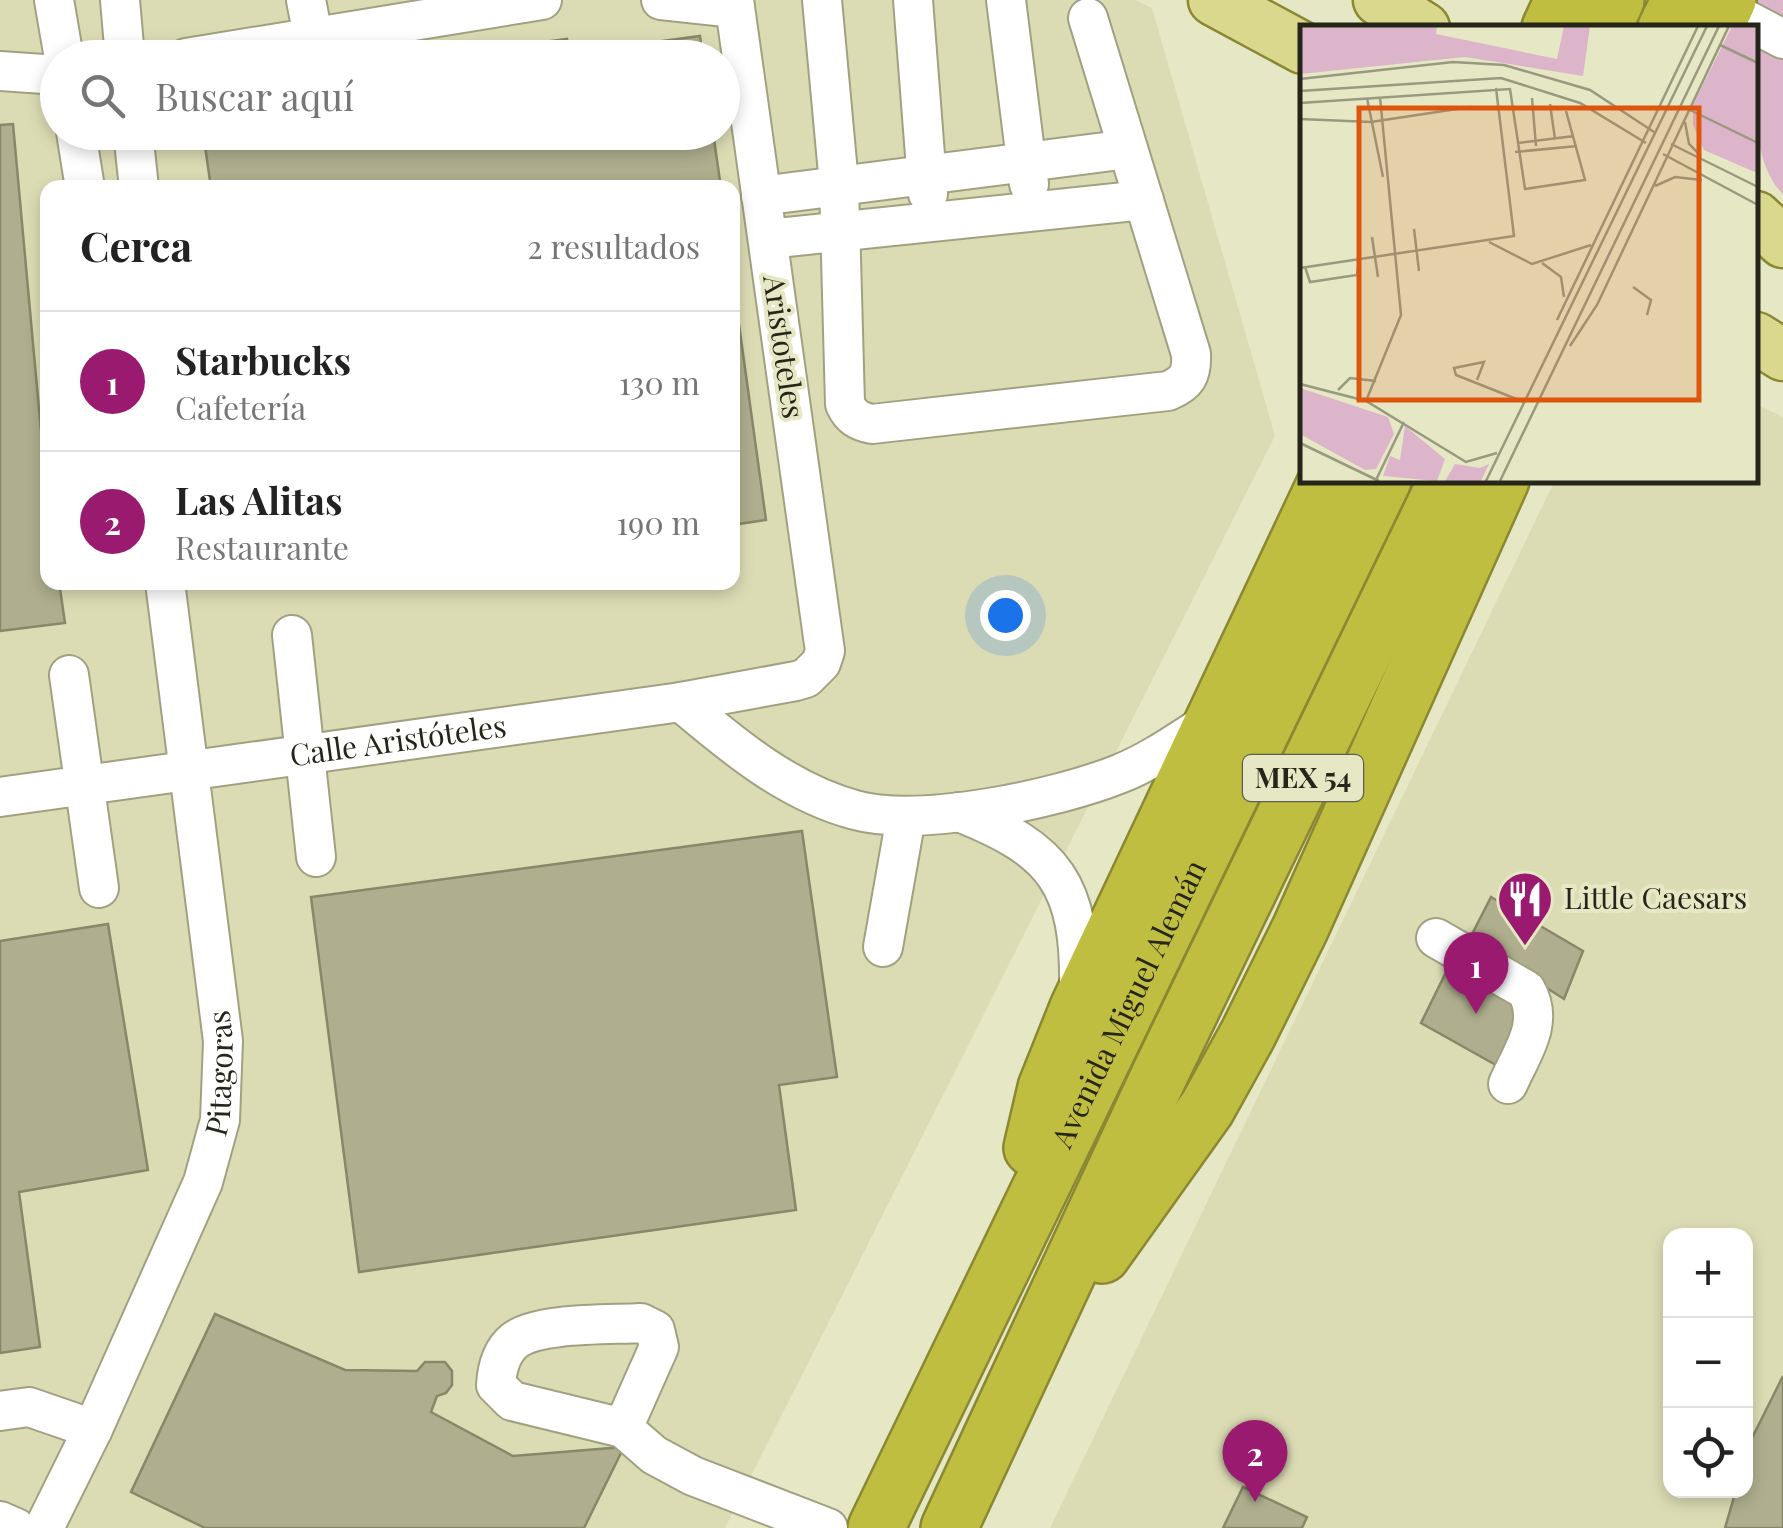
<!DOCTYPE html>
<html lang="es">
<meta charset="utf-8">
<style>
:root{--surface:#fff;--page:#f6f6f6;--text:#222;--muted:#767676;--line:#e0e0e0;--accent:#9a1a70}
body{margin:0;font-family:"Playfair Display",serif;background:var(--page);color:var(--text)}
.controls{position:absolute;right:30px;bottom:30px;display:grid;overflow:hidden;border-radius:20px;box-shadow:0 5px 15px #0003}
.controls button{width:90px;height:90px;display:grid;place-items:center;padding:0;border:0;border-bottom:2px solid var(--line);background:var(--surface);color:var(--text);font:50px sans-serif}
.you{position:absolute;left:1005px;top:615px;width:35px;height:35px;margin:-25px;border:8px solid #fff;border-radius:50%;background:#1a73e8;box-shadow:0 0 0 15px #1a73e833}
.badge{display:grid;place-items:center;width:65px;height:65px;border-radius:50%;background:var(--accent);color:#fff;font-size:32px;font-weight:700}
.pin{position:absolute;translate:-50% -82px;filter:drop-shadow(0 2px 5px #0008)}
.pin::after{content:'';position:absolute;top:52px;width:35px;height:30px;background:inherit;clip-path:polygon(0 0,100% 0,50% 100%)}
.list{margin:0;padding:0;list-style:none}
h2{display:flex;justify-content:space-between;align-items:center;height:130px;margin:0;padding:0 40px;font-size:42px}
h2 small{font-size:32px;font-weight:400;color:var(--muted)}
.list li{display:grid;grid-template-columns:65px 1fr auto;gap:30px;align-items:center;box-sizing:border-box;height:140px;padding:0 40px;border-top:2px solid var(--line)}
.list b{display:block;font-size:38px;white-space:nowrap}
.list p{margin:0;font-size:32px;white-space:nowrap;color:var(--muted)}
.list em{font-size:32px;font-style:normal;color:var(--muted)}
.icon{flex:none;width:55px;height:55px;fill:none;stroke:currentColor;stroke-width:2;stroke-linecap:round;stroke-linejoin:round}
.map{position:relative;flex:none;width:1783px;height:1528px;overflow:hidden}
.search{position:absolute;background:var(--surface);box-shadow:0 5px 15px #0003;left:40px;top:40px;width:700px;height:110px;display:flex;align-items:center;gap:25px;box-sizing:border-box;padding:0 35px;border-radius:55px;color:var(--muted);font-size:38px}
.panel{position:absolute;background:var(--surface);box-shadow:0 5px 15px #0003;left:40px;top:180px;width:700px;height:410px;border-radius:20px}
.map>svg:first-child{display:block}
.built{fill:#dcdcb4;fill-rule:evenodd}
.green{fill:#ddb5ca}
.building{fill:#afaf8f;stroke:#878769;stroke-width:2.5}
.lines{fill:none;stroke-linecap:round;stroke-linejoin:round}
.minor-casing{stroke:#a1a182;stroke-width:42}
.major-casing{stroke:#8a8833;stroke-width:55}
.highway-casing{stroke:#8a8833;stroke-width:60}
.minor{stroke:#fff;stroke-width:38}
.major{stroke:#d9d88d;stroke-width:50}
.highway{stroke:#c0be41;stroke-width:55}
.labels{text-anchor:middle;stroke-width:8;stroke-linejoin:round;paint-order:stroke}
.shield{fill:#e6e7c5;stroke:#5f5f4d;stroke-width:2.5}
.shield-label{font-size:28px;font-weight:bold;fill:#252519}
.street-label{font-size:30px;fill:#252519;stroke:#e6e7c5}
.poi-label{font-size:30px;fill:#252519;stroke:#e6e7c5;text-anchor:start}
.inset-road{fill:none;stroke:#999980;stroke-width:2.5}
.view{fill:#de560d;fill-opacity:0.15;stroke:#de560d;stroke-width:5}
.inset-edge{fill:none;stroke:#252519;stroke-width:5}
</style>
<div class="map">
<svg width="1783" height="1528" viewBox="0 0 1783 1528">
<rect width="100%" height="100%" fill="#e6e7c5"/>
<g class="built">
<path d="M0,0H1135L1152,8L1275,436L725,1528H0ZM58,58H722V132H58ZM48,188H732V582H48Z"/>
<path d="M1756,404L1783,417V1528H1050L1555,480H1756ZM1670,1236H1746V1490H1670Z"/>
</g>
<path class="green" d="M1753,0H1783V194C1742,153 1758,55 1753,0Z"/>
<g class="building">
<path d="M700,36L703,58H642L640,44Z"/>
<path d="M567,39L570,58H430L446,55Z"/>
<path d="M13,124L48,508V582H59L65,623L0,631V125Z"/>
<path d="M203,132H713L721,188H211Z"/>
<path d="M732,274L766,520L732,525Z"/>
<path d="M802,831L837,1077L779,1085L796,1210L359,1272L311,897Z"/>
<path d="M1491,897L1583,951L1564,999L1520,971L1467,944Z"/>
<path d="M108,924L148,1170L19,1192L40,1347L0,1353V941Z"/>
<path d="M1453,958L1529,1006L1503,1069L1421,1023Z"/>
<path d="M215,1314L345,1370L417,1371L425,1362H445L452,1371V1385L446,1393L437,1396L431,1412L513,1456L624,1447L584,1528H205L131,1492Z"/>
<path d="M1783,1376V1528H1725L1736,1490H1746V1450Z"/>
<path d="M1243,1487L1307,1517L1302,1528H1223Z"/>
</g>
<g class="lines">
<g class="minor-casing">
<g id="minor">
<path d="M54,0L64,58"/>
<path d="M120,0L125,58"/>
<path d="M306,0L313,36"/>
<path d="M661,0L735,8"/>
<path d="M822,0L839,184L845,404C851,417 858,421 872,424L1168,391C1187,383 1192,375 1191,354L1088,18"/>
<path d="M913,0L928,194"/>
<path d="M1006,0L1029,184"/>
<path d="M1724,8L1783,39"/>
<path d="M186,58L542,0"/>
<path d="M0,71L58,75"/>
<path d="M76,132L85,188"/>
<path d="M133,132L139,188"/>
<path d="M761,196L1128,149"/>
<path d="M768,239L1144,200"/>
<path d="M292,635L316,857"/>
<path d="M69,675L99,888"/>
<path d="M681,702C733,746 788,792 855,810C920,828 1057,799 1119,774C1152,761 1182,739 1212,720"/>
<path id="s1" d="M0,797L681,702L796,681L806,678L821,663L825,651L823,637L734,0"/>
<path d="M959,812C1056,850 1081,885 1079,990"/>
<path d="M1436,938L1526,990C1545,1023 1522,1052 1508,1084"/>
<path d="M883,947L906,817"/>
<path d="M0,1411L29,1407L93,1429"/>
<path d="M623,1428L659,1347L655,1330L641,1323C611,1325 537,1322 514,1341C501,1352 497,1369 496,1385L512,1401L623,1428L654,1455L693,1476L828,1528"/>
<path d="M0,1521L16,1528"/>
<path id="s2" d="M44,1528L93,1429L203,1182L220,1120L223,1041L165,582"/>
</g>
</g>
<g class="major-casing">
<g id="major">
<path d="M1214,0L1303,48"/>
<path d="M1379,0L1424,28"/>
<path d="M1756,217L1783,242"/>
<path d="M1756,338L1783,355"/>
</g>
</g>
<g class="highway-casing">
<g id="highway">
<path d="M1550,28L1563,0"/>
<path d="M1603,28L1616,0"/>
<path d="M1666,28L1680,0"/>
<path d="M1715,28L1728,0"/>
<path d="M1032,1148L1046,1088L1078,1008L1327,480"/>
<path d="M1102,1255L1207,1108L1248,1034L1300,929L1501,480"/>
<path id="s3" d="M876,1528L1383,480"/>
<path d="M949,1528L1159,1076L1447,480"/>
</g>
</g>
<use href="#minor" class="minor"/>
<use href="#major" class="major"/>
<use href="#highway" class="highway"/>
</g>
<defs>
<g id="restaurant-pin" transform="scale(2.875)"><path d="M0 17L-7.5 6A9.5 9.5 0 1 1 7.5 6Z" fill="#9a1a70" stroke="#e6e7c5"/><path d="M-5-6h1v4h1v-4h1v4h1v-4h1v5L-1.5 .5V6h-2V.5L-5-1ZM5-6V6H3V1.5H1.5Q1.5-4 5-6Z" fill="#fff"/></g>
</defs>
<g fill-rule="evenodd">
<use href="#restaurant-pin" x="1525" y="899"/>
</g>
<g class="labels">
<rect class="shield" x="1243" y="755" width="120" height="46" rx="8"/>
<g class="shield-label">
<text x="1303" y="788">MEX 54</text>
</g>
<g class="street-label">
<text transform="translate(783 347) rotate(82)" y="10">Aristoteles</text>
<text dy="10" stroke="none"><textPath href="#s1" startOffset="402">Calle Aristóteles</textPath></text>
<text dy="10" stroke="none"><textPath href="#s3" startOffset="582">Avenida Miguel Alemán</textPath></text>
<text dy="10" stroke="none"><textPath href="#s2" startOffset="492">Pitagoras</textPath></text>
</g>
<g class="poi-label">
<text x="1564" y="909">Little Caesars</text>
</g>
</g>
<g transform="translate(1300 25)">
<rect width="458" height="458" fill="#e6e7c5"/>
<path d="M0,1H137L136,9L257,34L264,1H290L283,51L165,32L0,49ZM432,1H457V148L404,125L393,100V80ZM0,363L88,392L94,409L76,444L65,445L0,409ZM105,401L145,434L137,456L83,451L90,431L100,435ZM155,439L180,443L189,439L181,456H145Z" fill="#ddb5ca"/>
<path class="inset-road" d="M420,20L458,38M0,54L153,37L204,40L290,65L354,107M0,66L201,53L280,78L346,118M67,73L83,152M232,73L236,121M0,78L210,64L225,164L285,155L266,86M250,79L255,114M388,84L458,118M0,94L71,97L170,82L199,84M385,97L389,119L401,131M218,118L274,111M371,119L458,162M215,127L277,121M363,129L458,180M355,161L375,152L402,155M114,204L119,246M72,212L78,252M189,217L232,239L291,220M242,238L261,252L264,272M5,242L10,257L57,250L59,235M0,243L214,211L196,63M333,262L351,275L347,290M257,295L398,1M270,321L297,280L429,1M177,355L184,337L154,343L156,350L224,377M0,359L66,376L166,437L197,428M38,365L50,353L76,356M66,376L101,290L80,72M0,418L79,456M76,455L104,397M186,456L407,1M200,456L419,1"/>
<path class="view" d="M59,83H399V375H59Z"/>
<rect width="458" height="458" class="inset-edge"/>
</g>
</svg>
<div class="controls">
<button>+</button>
<button>−</button>
<button><svg class="icon" aria-label="locate" viewBox="0 0 24 24"><circle cx="12" cy="12" r="6"/><path d="M12 2v4M12 18v4M2 12h4M18 12h4"/></svg></button>
</div>
<div class="you"></div>
<div class="pin badge" style="left:1476px;top:1014px">1</div>
<div class="pin badge" style="left:1255px;top:1502px">2</div>
<div class="search"><svg class="icon" aria-label="search" viewBox="0 0 24 24"><circle cx="10" cy="10" r="6"/><path d="M15 15l6 6"/></svg>Buscar aquí</div>
<section class="panel">
<h2>Cerca<small>2 resultados</small></h2>
<ul class="list">
<li><span class="badge">1</span><div><b>Starbucks</b><p>Cafetería</p></div><em>130 m</em></li>
<li><span class="badge">2</span><div><b>Las Alitas</b><p>Restaurante</p></div><em>190 m</em></li>
</ul>
</section>
</div>
